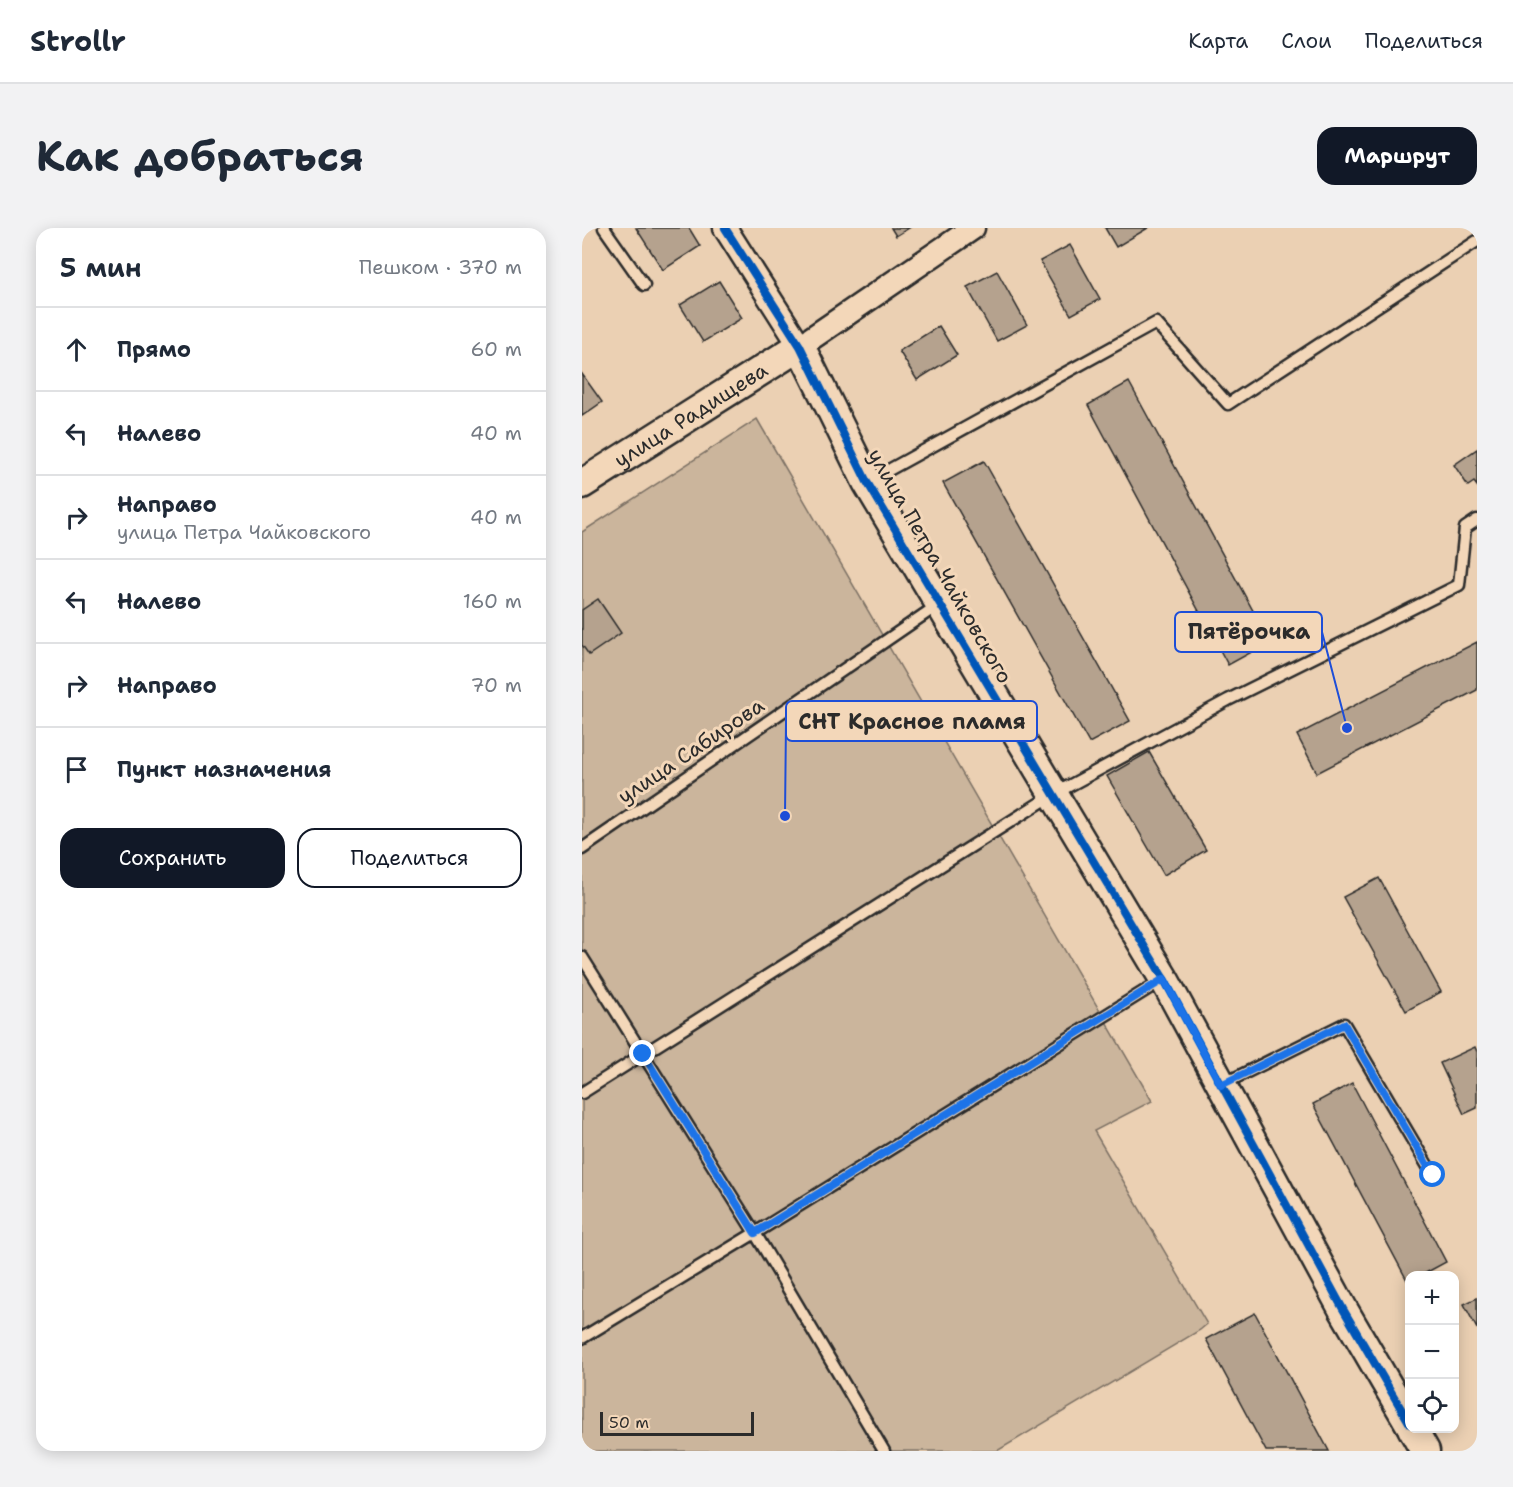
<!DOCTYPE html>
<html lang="ru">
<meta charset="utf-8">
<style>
:root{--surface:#fff;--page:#f2f2f3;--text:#1f2937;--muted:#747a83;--line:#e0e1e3;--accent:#111827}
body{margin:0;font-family:"Shantell Sans",sans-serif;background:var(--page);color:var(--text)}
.controls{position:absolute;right:18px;bottom:18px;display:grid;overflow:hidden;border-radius:12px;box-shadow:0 3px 15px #0003}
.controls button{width:54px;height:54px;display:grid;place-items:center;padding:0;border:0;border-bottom:2px solid var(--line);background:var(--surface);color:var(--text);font:30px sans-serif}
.scale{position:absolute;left:18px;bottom:15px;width:154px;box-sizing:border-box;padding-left:6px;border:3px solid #2b2b2b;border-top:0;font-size:16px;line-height:21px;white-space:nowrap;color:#2b2b2b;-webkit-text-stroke:4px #f3d7b9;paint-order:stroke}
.stop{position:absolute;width:18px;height:18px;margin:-14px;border:4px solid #1a73e8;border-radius:50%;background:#fff}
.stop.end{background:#1a73e8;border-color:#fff;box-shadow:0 2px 6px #0008}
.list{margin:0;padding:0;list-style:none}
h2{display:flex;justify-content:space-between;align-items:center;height:78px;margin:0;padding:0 24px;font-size:26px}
h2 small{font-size:20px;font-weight:400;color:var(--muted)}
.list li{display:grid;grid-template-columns:39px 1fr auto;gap:18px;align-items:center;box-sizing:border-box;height:84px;padding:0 24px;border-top:2px solid var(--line)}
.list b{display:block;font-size:22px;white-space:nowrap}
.list p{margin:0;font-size:20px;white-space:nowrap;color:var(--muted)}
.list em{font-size:20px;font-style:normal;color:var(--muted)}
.actions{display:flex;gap:12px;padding:18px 24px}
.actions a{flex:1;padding:14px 0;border:2px solid var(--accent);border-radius:18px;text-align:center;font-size:21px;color:var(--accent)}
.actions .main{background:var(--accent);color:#fff}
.icon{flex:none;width:33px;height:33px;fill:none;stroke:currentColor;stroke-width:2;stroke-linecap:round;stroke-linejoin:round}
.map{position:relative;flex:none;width:895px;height:1223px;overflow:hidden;border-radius:18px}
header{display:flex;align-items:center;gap:36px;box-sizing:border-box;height:84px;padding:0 30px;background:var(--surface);border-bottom:2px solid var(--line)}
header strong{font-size:28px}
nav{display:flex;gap:33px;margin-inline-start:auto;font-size:21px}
.intro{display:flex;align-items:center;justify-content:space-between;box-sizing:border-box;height:144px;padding:0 36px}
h1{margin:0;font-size:42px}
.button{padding:15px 27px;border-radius:18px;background:var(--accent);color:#fff;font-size:21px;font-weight:700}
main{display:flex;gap:36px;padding:0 36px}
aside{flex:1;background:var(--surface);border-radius:18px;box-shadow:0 3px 15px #0003}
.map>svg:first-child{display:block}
.green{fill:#cbb59c;stroke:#7b7064;stroke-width:1.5}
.building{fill:#b5a28e;stroke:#2b2b2b;stroke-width:1.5}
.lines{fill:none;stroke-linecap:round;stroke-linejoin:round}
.service-casing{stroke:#2b2b2b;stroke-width:15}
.minor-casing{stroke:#2b2b2b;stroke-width:27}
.tertiary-casing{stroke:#2b2b2b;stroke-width:33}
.service{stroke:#f3d7b9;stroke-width:10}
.minor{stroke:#f3d7b9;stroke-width:22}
.tertiary{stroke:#f3d7b9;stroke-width:28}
.cycleway-casing{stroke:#f3d7b9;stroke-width:11}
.cycleway{stroke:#0057b8;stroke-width:8}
.route{stroke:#1a73e8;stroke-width:8}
.labels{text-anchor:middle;stroke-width:6;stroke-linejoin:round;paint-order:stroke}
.street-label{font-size:21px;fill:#2b2b2b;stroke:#f3d7b9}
.leader{fill:none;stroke:#1d4ed8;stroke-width:2}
.callout-dot{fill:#1d4ed8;stroke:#f3d7b9;stroke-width:2}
.callout{fill:#f3d7b9;stroke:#1d4ed8;stroke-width:2}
.callout-label{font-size:22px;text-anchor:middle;font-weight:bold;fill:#2b2b2b}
</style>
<header>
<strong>Strollr</strong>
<nav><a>Карта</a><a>Слои</a><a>Поделиться</a></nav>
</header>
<div class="intro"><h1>Как добраться</h1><a class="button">Маршрут</a></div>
<main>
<aside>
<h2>5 мин<small>Пешком · 370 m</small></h2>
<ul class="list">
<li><svg class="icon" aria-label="ahead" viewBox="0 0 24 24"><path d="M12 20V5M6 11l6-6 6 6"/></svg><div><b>Прямо</b></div><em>60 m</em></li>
<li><svg class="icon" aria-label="left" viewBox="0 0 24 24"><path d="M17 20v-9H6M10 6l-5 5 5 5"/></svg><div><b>Налево</b></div><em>40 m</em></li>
<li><svg class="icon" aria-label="right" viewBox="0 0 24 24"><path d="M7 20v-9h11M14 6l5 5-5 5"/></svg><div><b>Направо</b><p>улица Петра Чайковского</p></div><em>40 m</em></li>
<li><svg class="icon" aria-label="left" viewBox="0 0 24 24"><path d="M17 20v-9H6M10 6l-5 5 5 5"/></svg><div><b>Налево</b></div><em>160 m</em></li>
<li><svg class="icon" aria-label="right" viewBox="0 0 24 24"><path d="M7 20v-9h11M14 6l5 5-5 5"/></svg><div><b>Направо</b></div><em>70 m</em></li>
<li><svg class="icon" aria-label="arrive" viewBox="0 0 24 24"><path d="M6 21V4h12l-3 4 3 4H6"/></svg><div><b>Пункт назначения</b></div></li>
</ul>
<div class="actions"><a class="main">Сохранить</a><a>Поделиться</a></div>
</aside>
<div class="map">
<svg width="895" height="1223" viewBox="0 0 895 1223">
<rect width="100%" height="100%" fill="#ebd0b3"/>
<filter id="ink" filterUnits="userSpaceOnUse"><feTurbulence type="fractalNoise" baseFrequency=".0167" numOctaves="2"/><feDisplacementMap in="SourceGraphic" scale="12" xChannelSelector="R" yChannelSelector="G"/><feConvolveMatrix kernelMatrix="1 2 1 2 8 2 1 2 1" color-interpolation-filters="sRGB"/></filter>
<g filter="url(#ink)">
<path class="green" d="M175,191L570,873L512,903L625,1096L618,1102L415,1223H0V304Z"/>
<g class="building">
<path d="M54,0H107L118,18L81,42Z"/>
<path d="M309,0H327L314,8Z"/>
<path d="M523,0H566L534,19Z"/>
<path d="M488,17L518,71L489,87L458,33Z"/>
<path d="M415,43L445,97L415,113L385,59Z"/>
<path d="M137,53L160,90L121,114L98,77Z"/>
<path d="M357,98L375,127L335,152L317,123Z"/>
<path d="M0,146L20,174L0,188Z"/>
<path d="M547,154L688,414L646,437L506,177Z"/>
<path d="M895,221V258L892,254L886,258L872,237Z"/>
<path d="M402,233L548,493L507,515L361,255Z"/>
<path d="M16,371L39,405L7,427L0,417V382Z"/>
<path d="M895,414V462L735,545L715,507Z"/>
<path d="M567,524L624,622L582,647L525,548Z"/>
<path d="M797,650L859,764L824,783L761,669Z"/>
<path d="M893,819L895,824V880L882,886L858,835Z"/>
<path d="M770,855L864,1034L838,1048H828V1053L826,1054L731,876Z"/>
<path d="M895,1070V1101L882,1076Z"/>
<path d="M673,1085L747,1223H684L624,1111Z"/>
</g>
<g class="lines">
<g class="service-casing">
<g id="service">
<path d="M22,0L62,57"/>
<path d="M285,254L574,95L646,176L895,13"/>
<path d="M0,621L356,377"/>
<path d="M0,729L173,1005L302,1223"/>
<path d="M639,857L762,796L851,947"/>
<path d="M0,865L472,566L646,472L877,357L883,300L895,292"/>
<path d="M0,1110L173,1005L582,751"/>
</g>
</g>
<g class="minor-casing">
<path id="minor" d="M143,0L218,118L391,0"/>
</g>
<g class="tertiary-casing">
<g id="tertiary">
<path id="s1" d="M0,256L218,118L285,254L582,751L761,1081L828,1196"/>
<path d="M830,1200L843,1223"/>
</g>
</g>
<use href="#service" class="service"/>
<use href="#minor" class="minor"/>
<use href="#tertiary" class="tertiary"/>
<g class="cycleway-casing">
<path id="cycleway" d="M143,0L218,118L285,254L582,751L761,1081L828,1196"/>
</g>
<use href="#cycleway" class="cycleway"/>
</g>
</g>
<g class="lines" filter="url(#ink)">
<path class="route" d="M61,826L173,1005L582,751L639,857L762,796L851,947"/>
</g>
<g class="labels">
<g class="street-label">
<text dy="7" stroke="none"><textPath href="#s1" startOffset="129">улица Радищева</textPath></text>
<text transform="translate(358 338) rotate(60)" y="7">улица Петра Чайковского</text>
<text transform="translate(109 523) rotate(-34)" y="7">улица Сабирова</text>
</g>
</g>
<path class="leader" d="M765 500L740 404M203 588L204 493"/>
<g class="callout-dot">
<circle cx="765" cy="500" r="6"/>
<circle cx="203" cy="588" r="6"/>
</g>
<g class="callout">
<rect x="593" y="384" width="147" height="40" rx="6"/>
<rect x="204" y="473" width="251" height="40" rx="6"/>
</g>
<g class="callout-label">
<text x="667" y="411">Пятёрочка</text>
<text x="330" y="501">СНТ Красное пламя</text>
</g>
</svg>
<div class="controls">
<button>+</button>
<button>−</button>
<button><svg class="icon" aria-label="locate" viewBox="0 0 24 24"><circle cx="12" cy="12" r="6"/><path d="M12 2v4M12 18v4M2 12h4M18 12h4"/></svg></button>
</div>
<div class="scale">50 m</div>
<div class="stop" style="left:851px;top:947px"></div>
<div class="stop end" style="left:61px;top:826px"></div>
</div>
</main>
